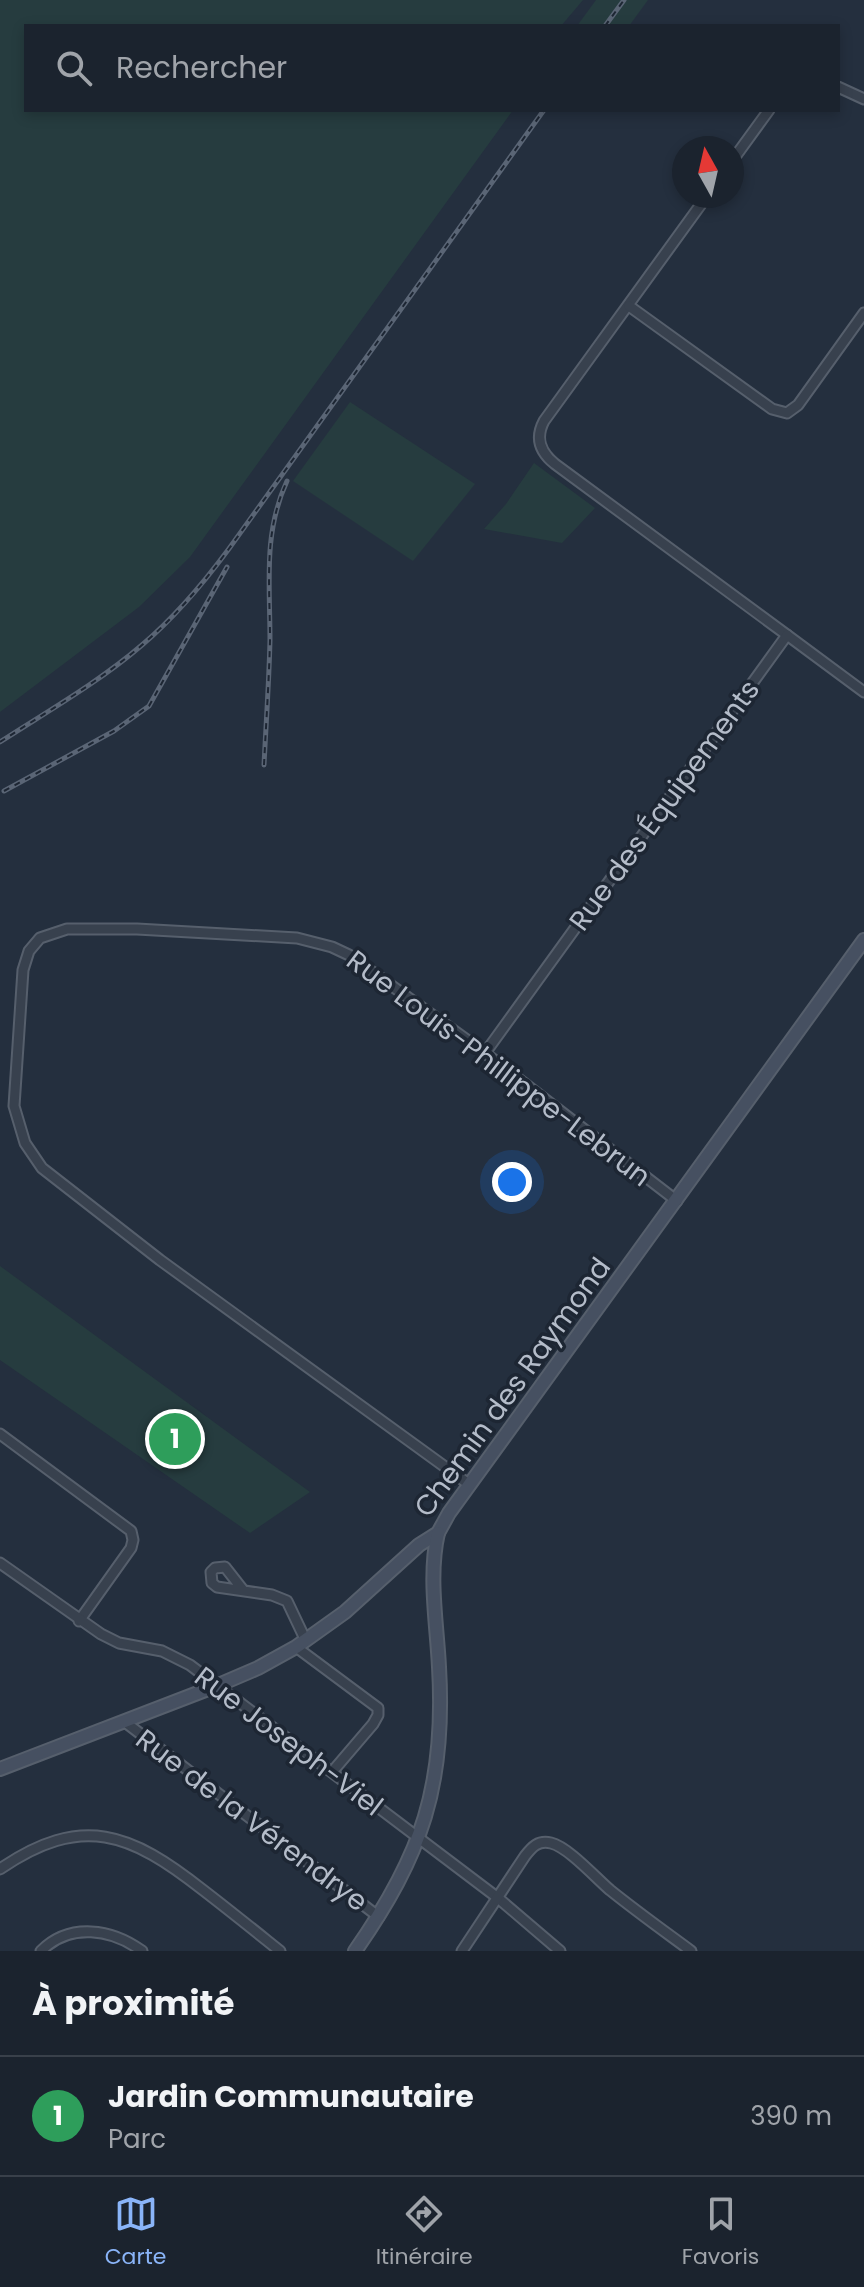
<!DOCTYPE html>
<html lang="fr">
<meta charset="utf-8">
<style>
:root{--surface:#1b232e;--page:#282f3a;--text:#f1f3f6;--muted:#a0a4aa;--line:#39404a;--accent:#8ab4f8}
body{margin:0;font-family:Poppins,sans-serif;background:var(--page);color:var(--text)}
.compass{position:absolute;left:672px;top:136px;width:72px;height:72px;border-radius:50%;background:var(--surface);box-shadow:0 4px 12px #0003;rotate:352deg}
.you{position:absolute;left:512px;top:1182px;width:28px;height:28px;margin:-20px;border:6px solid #fff;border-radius:50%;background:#1a73e8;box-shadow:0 0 0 12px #1a73e833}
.badge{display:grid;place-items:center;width:52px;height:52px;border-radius:50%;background:var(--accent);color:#fff;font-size:26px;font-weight:700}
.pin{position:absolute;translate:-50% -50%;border:4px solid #fff;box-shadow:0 2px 8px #0006}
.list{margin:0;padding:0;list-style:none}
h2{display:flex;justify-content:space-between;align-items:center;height:104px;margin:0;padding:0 32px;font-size:34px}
h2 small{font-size:26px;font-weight:400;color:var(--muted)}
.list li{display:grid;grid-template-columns:52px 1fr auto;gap:24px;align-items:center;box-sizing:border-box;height:120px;padding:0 32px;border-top:2px solid var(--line)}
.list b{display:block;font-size:30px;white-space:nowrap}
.list p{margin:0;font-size:26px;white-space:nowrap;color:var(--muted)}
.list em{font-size:26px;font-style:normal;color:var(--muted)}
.icon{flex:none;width:44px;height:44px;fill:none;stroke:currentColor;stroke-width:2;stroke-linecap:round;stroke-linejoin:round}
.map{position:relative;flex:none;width:864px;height:1951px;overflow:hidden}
.search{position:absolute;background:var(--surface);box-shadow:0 4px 12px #0003;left:24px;right:24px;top:24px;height:88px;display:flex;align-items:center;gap:20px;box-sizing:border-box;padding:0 28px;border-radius:0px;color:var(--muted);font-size:30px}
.sheet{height:224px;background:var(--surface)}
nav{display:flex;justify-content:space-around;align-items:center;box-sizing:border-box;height:112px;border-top:2px solid var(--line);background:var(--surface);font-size:22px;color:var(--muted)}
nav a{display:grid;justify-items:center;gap:4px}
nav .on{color:var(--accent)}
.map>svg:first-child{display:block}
.green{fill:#263c3f}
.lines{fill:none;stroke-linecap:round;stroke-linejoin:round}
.street-casing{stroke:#565f6c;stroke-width:13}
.secondary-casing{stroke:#565f6c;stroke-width:16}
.street{stroke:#38414e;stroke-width:9}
.secondary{stroke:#465061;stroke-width:12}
.rail-casing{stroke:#5a6575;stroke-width:5}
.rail{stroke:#1d2633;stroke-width:2;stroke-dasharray:6;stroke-linecap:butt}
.labels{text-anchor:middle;stroke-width:7;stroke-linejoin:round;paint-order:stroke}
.street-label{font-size:28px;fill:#b4bcc9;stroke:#1d2633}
</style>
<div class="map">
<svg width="864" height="1951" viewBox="0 0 864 1951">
<rect width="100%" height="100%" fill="#242f3e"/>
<g class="green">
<path d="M0,0H583L561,26H26V110H513L190,557L139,607L0,712Z"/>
<path d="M596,0H648L629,26H577Z"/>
<path d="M350,402L475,484L413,561L293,481Z"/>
<path d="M534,463L595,508L562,543L484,529L506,504Z"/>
<path d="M0,1266L310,1492L250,1533L0,1360Z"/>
</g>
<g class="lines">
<g class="street-casing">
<g id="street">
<path d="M838,87L864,99"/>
<path d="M732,161L769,110"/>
<path d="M707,196L544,421C535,438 540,452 555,464L787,635"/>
<path d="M629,306L772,409L787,413L798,405L864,313"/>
<path d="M485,1053L787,635L864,692"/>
<path d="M0,1434L131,1531L133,1540L131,1548L79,1621"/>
<path d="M470,1485L160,1260L42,1168L25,1143L14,1106L23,970L29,951L40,938L67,929H137L297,938L332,947L349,955L485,1053L677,1201"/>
<path d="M0,1563L101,1634L119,1643L162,1651L190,1665L498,1898L560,1951"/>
<path d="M243,1590L225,1567L215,1568L211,1572L212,1583L217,1587L272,1595L287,1601L306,1641"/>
<path d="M296,1647L378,1708V1715L373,1724L332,1772"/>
<path d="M125,1722L379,1917"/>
<path d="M0,1869C82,1813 131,1833 203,1890C229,1910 255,1931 280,1951"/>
<path d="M41,1951C70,1922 112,1929 142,1951"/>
<path d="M462,1951L525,1856C532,1847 538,1840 551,1843C568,1847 595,1877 610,1890C636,1911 664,1931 691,1951"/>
</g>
</g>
<g class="secondary-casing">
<g id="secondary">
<path d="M0,1769L216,1686L258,1668L296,1647L345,1612L419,1545L438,1533L449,1513L864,940"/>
<path d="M355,1951C422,1855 446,1785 439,1667C437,1624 428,1576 438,1533"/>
</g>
</g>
<use href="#street" class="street"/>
<use href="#secondary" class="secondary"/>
<g class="rail-casing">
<g id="rail">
<path d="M605,26L624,0"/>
<path d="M0,742C48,711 99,682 142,645C175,617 202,585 228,550L544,110"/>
<path d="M264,765C266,724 269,682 270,640C270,584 263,533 287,481"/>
<path d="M4,791L114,731L149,706L227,567"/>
</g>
</g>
<use href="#rail" class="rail"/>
</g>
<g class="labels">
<g class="street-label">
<text transform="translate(664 805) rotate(-54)" y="10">Rue des Équipements</text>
<text transform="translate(499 1068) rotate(37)" y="10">Rue Louis-Phillippe-Lebrun</text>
<text transform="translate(512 1387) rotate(-54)" y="10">Chemin des Raymond</text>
<text transform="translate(289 1741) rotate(37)" y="10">Rue Joseph-Viel</text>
<text transform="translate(252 1820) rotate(37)" y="10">Rue de la Vérendrye</text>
</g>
</g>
</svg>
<svg class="compass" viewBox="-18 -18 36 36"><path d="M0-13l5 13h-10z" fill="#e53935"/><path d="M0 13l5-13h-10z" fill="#a0a4aa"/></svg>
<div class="you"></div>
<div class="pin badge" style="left:175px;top:1439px;background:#2e9e5b">1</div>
<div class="search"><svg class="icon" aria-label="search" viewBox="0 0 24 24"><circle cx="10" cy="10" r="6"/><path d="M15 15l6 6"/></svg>Rechercher</div>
</div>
<section class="sheet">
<h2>À proximité<small></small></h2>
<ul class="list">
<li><span class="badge" style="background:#2e9e5b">1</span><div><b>Jardin Communautaire</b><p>Parc</p></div><em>390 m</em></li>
</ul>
</section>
<nav>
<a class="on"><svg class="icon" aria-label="map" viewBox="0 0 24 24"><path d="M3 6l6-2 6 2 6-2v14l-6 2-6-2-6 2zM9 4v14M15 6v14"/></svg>Carte</a>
<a><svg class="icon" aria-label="directions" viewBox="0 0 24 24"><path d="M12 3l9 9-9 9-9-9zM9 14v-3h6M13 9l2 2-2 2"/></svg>Itinéraire</a>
<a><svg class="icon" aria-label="saved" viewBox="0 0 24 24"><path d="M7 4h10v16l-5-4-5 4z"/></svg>Favoris</a>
</nav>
